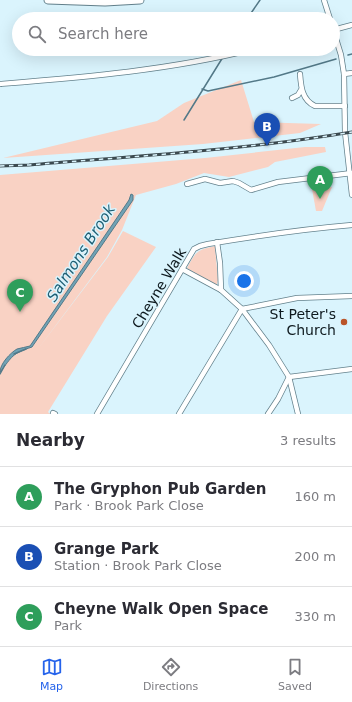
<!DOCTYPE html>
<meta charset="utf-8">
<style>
:root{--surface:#fff;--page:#f2f2f3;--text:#2b2b33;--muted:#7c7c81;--line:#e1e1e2;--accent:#2563eb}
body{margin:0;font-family:"DejaVu Sans",sans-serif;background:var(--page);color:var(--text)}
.you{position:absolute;left:244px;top:281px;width:14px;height:14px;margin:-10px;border:3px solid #fff;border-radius:50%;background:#1a73e8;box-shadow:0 0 0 6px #1a73e833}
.badge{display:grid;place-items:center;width:26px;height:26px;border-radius:50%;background:var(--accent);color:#fff;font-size:13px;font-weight:700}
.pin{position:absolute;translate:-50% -33px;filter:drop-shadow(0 1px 2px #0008)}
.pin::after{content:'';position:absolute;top:21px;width:14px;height:12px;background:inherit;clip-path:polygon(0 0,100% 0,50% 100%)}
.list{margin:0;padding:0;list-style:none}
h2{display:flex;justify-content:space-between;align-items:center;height:52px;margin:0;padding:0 16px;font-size:17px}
h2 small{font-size:13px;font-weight:400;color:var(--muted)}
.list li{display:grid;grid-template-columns:26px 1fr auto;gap:12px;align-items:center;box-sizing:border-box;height:60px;padding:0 16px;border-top:1px solid var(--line)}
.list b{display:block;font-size:15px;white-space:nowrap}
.list p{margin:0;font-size:13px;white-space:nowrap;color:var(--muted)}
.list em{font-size:13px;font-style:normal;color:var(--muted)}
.icon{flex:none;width:22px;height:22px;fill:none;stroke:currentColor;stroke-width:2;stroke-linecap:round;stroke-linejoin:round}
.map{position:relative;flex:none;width:352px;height:414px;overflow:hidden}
.search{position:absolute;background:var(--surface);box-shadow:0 4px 16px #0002;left:12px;right:12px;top:12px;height:44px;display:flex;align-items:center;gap:10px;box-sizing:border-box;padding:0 14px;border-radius:22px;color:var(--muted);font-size:15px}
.sheet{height:232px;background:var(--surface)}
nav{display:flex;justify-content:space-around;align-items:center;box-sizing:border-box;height:56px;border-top:1px solid var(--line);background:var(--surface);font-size:11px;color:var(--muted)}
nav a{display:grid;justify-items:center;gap:2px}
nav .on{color:var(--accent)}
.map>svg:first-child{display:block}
.green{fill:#f9d2c4}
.water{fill:#70a2b5;stroke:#537988}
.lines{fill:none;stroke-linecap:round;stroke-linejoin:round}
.stream{stroke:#537988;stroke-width:1.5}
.street-casing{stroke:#63818c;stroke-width:6}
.secondary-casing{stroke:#63818c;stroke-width:9}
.street{stroke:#fff;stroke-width:4.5}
.secondary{stroke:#fff;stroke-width:7}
.rail-casing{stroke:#3b494f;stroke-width:3}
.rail{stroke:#daf4fd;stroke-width:1.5;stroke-dasharray:4.5;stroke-linecap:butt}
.poi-dot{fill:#ba5429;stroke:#daf4fd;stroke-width:1.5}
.labels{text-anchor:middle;stroke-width:3;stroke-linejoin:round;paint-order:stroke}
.street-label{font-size:14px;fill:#0e191e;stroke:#daf4fd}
.poi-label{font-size:14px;fill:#0e191e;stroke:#daf4fd;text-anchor:end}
.water-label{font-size:15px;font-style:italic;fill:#1f5f74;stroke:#daf4fd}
</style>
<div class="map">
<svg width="352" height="414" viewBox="0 0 352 414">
<rect width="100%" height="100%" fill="#daf4fd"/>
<g class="green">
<path d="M241,80L254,122L321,124L300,133L203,144L3,158L157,121L184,103Z"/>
<path d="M305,147H325L326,152L275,162L268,167L229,177L204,173L176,184L136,195L122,230L107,257L38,349L108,257L123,231L156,247L107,316L48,412L50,414H0V175L205,158Z"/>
<path d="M332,187L322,211H316L312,189Z"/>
<path d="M215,246L218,280L217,284L214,285L187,268C196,252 196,250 215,246Z"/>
</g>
<path class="water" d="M131,194L133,195V200L32,347C11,354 13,356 0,372C0,364 10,353 17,349C21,348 26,347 30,346L129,200Z"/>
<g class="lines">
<g class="stream">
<path d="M247,19L260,0"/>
<path d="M225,54L228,49"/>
<path d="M348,55L352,54"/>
<path d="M202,89L208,91L274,77L336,59"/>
<path d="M184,120L223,57"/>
<path d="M14,354L26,349"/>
<path d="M0,374L5,365"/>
</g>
<g class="street-casing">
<g id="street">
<path d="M324,0L330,19"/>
<path d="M333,29L341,55L344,74L345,132L352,195"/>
<path d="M333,30L352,25"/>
<path d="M300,74C301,87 302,100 315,106H345"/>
<path d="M344,74L352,73"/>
<path d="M0,84C85,77 171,70 254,49"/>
<path d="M292,98L298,95L301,90"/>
<path d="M187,184L205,179L220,183L233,181L239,183L251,190L278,182L352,173"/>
<path d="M217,242L220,263L221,290"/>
<path d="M182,269L221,290L242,309L269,345L289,377L298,414"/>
<path d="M53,413L55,414"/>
<path d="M97,414L194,249L200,246L208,244C256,236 304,229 352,225"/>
<path d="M179,414L242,309L297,298L352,296"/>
<path d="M268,414L278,399L289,377L352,369"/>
</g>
</g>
<g class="secondary-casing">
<path id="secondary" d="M48,0L105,2L140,0"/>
</g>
<use href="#street" class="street"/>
<use href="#secondary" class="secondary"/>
<g class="rail-casing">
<path id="rail" d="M0,166L29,165C137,156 245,150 352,132"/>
</g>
<use href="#rail" class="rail"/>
</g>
<circle class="poi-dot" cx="344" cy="322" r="4"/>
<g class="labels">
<g class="street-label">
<text transform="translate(159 288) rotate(-59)" y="5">Cheyne Walk</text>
</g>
<g class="poi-label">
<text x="336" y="319">St Peter's<tspan x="336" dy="16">Church</tspan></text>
</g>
<g class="water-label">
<text transform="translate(81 253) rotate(-57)" y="5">Salmons Brook</text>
</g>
</g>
</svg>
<div class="you"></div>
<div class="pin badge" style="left:320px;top:199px;background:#2e9e5b">A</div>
<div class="pin badge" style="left:267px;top:146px;background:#1a4fb4">B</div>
<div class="pin badge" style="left:20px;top:312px;background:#2e9e5b">C</div>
<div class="search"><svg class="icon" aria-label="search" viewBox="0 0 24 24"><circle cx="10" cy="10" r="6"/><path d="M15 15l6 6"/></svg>Search here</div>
</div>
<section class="sheet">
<h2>Nearby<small>3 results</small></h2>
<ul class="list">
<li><span class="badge" style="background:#2e9e5b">A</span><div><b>The Gryphon Pub Garden</b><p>Park · Brook Park Close</p></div><em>160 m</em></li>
<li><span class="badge" style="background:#1a4fb4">B</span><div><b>Grange Park</b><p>Station · Brook Park Close</p></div><em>200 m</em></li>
<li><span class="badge" style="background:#2e9e5b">C</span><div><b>Cheyne Walk Open Space</b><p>Park</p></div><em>330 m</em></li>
</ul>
</section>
<nav>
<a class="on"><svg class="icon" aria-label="map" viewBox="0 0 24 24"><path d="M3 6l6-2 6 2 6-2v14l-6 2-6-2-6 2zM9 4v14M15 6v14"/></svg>Map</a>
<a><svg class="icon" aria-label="directions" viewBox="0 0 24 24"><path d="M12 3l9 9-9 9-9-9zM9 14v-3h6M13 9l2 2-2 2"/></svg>Directions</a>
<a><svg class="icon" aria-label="saved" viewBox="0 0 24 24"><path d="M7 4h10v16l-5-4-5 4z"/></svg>Saved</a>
</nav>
